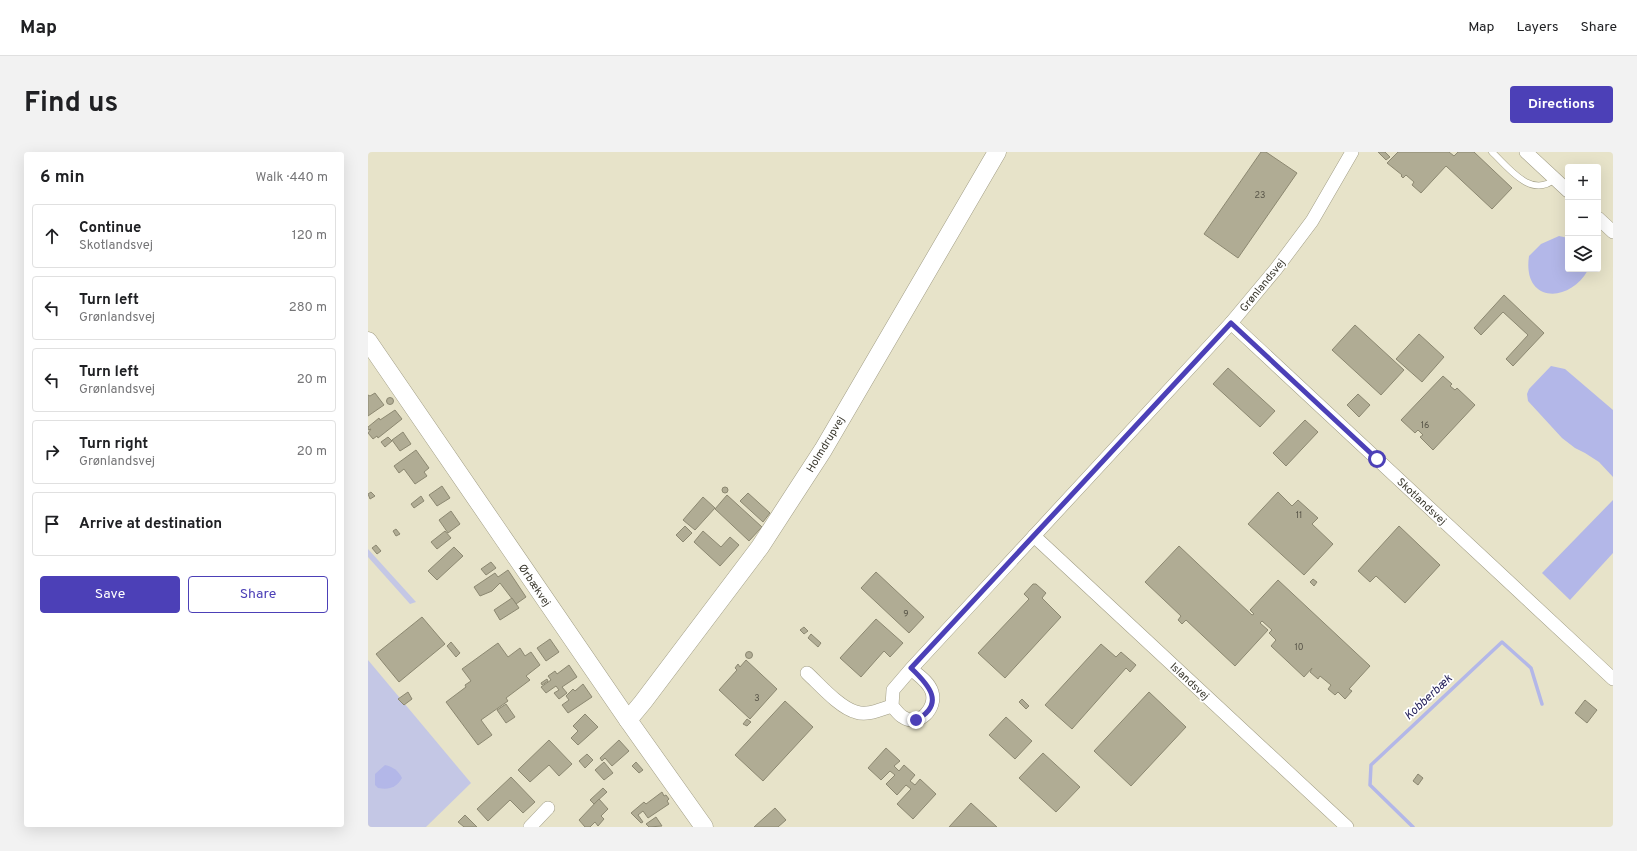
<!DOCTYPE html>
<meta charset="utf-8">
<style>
:root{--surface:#fff;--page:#f2f2f2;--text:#202124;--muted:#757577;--line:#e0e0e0;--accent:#4c40b7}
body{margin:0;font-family:Overpass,sans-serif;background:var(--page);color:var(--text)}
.controls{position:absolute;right:12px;top:12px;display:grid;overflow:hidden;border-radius:4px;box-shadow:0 4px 16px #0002}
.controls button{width:36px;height:36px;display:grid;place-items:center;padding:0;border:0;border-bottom:1px solid var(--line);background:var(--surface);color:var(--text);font:20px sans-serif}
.stop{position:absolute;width:12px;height:12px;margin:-9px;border:3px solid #4c40b7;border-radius:50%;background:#fff}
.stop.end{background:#4c40b7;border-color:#fff;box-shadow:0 1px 4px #0008}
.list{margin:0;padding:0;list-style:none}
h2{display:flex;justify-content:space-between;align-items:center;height:52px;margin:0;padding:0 16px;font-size:17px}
h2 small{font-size:13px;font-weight:400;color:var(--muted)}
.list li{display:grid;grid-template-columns:26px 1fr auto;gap:12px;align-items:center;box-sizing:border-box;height:64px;margin:0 8px 8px;padding:0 8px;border:1px solid var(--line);border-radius:4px}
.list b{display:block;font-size:15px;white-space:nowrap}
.list p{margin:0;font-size:13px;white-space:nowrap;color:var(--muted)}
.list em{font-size:13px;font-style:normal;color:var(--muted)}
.actions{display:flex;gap:8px;padding:12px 16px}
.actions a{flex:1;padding:9px 0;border:1px solid var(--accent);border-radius:4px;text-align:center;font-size:14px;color:var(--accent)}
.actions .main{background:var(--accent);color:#fff}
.icon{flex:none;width:22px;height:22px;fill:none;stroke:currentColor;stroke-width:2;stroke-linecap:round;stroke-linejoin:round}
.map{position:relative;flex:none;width:1245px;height:675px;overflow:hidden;border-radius:4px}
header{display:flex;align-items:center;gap:24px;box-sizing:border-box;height:56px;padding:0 20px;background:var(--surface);border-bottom:1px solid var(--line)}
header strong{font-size:19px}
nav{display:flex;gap:22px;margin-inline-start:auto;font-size:14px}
.intro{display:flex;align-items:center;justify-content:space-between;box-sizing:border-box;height:96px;padding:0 24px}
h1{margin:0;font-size:28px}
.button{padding:10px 18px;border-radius:4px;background:var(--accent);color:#fff;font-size:14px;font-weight:700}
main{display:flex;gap:24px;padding:0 24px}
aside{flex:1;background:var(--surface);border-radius:4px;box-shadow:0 4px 16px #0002}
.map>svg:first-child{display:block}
.green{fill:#c4c7e5}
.water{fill:#b3b7e8}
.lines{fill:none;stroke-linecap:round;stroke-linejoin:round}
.stream{stroke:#b3b7e8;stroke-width:3.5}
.building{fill:#b0ac94;stroke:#8c8871}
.lane-casing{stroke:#a19d85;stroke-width:7}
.street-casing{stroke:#a19d85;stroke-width:14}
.secondary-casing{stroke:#a19d85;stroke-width:19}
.lane{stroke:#fff;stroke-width:6}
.street{stroke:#fff;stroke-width:13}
.secondary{stroke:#fff;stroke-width:18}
.route{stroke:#4c40b7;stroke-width:5}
.labels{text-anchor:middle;stroke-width:3.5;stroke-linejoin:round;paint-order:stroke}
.number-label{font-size:9px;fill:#595649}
.street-label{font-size:11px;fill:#3c3a30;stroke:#fff}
.water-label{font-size:12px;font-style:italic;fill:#28255e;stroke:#fff}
</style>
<header>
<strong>Map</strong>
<nav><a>Map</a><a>Layers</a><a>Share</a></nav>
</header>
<div class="intro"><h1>Find us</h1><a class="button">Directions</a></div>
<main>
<aside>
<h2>6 min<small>Walk · 440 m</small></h2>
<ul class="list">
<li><svg class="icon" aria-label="ahead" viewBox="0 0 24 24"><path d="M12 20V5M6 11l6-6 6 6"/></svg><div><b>Continue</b><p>Skotlandsvej</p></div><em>120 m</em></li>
<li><svg class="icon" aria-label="left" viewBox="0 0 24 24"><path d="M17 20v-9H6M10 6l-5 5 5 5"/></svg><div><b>Turn left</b><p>Grønlandsvej</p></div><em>280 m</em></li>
<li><svg class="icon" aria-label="left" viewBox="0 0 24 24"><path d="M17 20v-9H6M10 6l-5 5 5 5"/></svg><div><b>Turn left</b><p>Grønlandsvej</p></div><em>20 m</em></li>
<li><svg class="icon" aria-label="right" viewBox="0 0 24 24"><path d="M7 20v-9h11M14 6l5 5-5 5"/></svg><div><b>Turn right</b><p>Grønlandsvej</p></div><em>20 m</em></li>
<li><svg class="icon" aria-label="arrive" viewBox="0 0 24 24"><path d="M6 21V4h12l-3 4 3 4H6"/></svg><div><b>Arrive at destination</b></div></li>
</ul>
<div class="actions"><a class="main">Save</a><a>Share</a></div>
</aside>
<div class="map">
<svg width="1245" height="675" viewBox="0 0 1245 675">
<rect width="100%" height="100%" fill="#e7e3c9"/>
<g class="green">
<path d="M0,397L48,450L42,452L0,405Z"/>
<path d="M0,508L103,631L58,675H0Z"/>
</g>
<g class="water">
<path d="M1191,84L1200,86V117H1220V118C1201,152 1154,151 1161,104L1173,92Z"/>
<path d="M1183,214L1197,217L1245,258V325L1231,310L1217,301L1207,296L1194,286L1160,249L1159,242L1161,237Z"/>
<path d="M1245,348V401L1202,448L1174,421Z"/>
<path d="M17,613C25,615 30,618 34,626C28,636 21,638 10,636L7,633V622Z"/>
</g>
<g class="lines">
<path class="stream" d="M1045,675L1002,633L1003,613L1134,490L1163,516L1174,552"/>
</g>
<g class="building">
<path d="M893,0H898L929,21L870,106L836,82Z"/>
<path d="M1010,0H1017L1022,5L1018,8Z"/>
<path d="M1030,0H1081L1086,4L1090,0H1106L1144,36L1124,57L1078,14L1053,41L1044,33L1046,30L1038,23L1035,26L1033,24L1034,23L1019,11Z"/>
<path d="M1136,143L1176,181L1145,214L1138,207L1160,183L1135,160L1113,183L1106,176Z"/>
<path d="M987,173L1036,218L1013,243L964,198Z"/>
<path d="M1051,182L1076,205L1054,230L1028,207Z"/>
<path d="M860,216L907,259L892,275L845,232Z"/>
<path d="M1075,224L1084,232L1082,234L1087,238L1089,236L1107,253L1065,298L1052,285L1055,283L1050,278L1047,281L1033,268Z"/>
<path d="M7,241L16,253L0,264V243L2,244Z"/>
<path d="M990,242L1002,253L991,265L979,253Z"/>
<circle cx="22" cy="249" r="3.5"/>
<path d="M27,258L34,267L10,286L9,284L5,287L0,281L3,277L0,278V275L11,266L12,268Z"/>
<path d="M937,268L950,280L918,314L905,301Z"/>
<path d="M35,280L43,292L32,299L24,288Z"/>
<path d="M20,285L24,289L17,295L13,290Z"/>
<path d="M48,298L61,316L56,320L59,324L47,332L36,317L31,321L26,314Z"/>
<path d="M74,334L82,346L69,354L61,343Z"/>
<circle cx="357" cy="338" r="3"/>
<path d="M3,340L7,344L2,347L0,342Z"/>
<path d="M910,340L924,354L930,348L950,366L944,372L965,392L936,423L880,372Z"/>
<path d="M380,341L402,361L395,370L372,349Z"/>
<path d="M359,343L394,375L381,389L347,357Z"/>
<path d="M53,344L56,349L46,356L43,352Z"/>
<path d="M335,345L347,356L327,378L315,368Z"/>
<path d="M83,359L92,372L80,381L71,368Z"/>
<path d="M317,374L324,381L315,390L308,383Z"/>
<path d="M1031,374L1072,413L1037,451L1008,424L1002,430L990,419Z"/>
<path d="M28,377L32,382L28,384L25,379Z"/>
<path d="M77,379L83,386L69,397L63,390Z"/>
<path d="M335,379L353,395L362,385L371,393L352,414L326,390Z"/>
<path d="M8,393L13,399L9,402L4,396Z"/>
<path d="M811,394L884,463L886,462L882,458L910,428L1002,514L981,537L984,539L977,547L970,540L967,543L960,537L963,533L952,524L950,527L942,520L944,516L936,525L903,494L908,488L901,481L904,478L894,469L892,471L900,478L867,514L818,468L814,472L810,468L813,464L777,430Z"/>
<path d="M86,395L95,404L69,428L60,419Z"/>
<path d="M123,410L128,416L118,423L113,417Z"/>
<path d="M140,418L158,445L148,452L132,431L124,439L112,444L106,435L127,421L130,425Z"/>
<path d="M508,420L556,465L541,481L493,436Z"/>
<path d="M945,427L949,430L946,434L942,430Z"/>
<path d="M665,432H668L678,441L674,446L693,465L637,526L610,501L661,447L656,442Z"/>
<path d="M144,446L151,456L132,468L126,458Z"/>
<path d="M54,465L77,492L31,530L8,502Z"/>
<path d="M508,467L535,491L522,505L516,499L493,525L472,506Z"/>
<path d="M436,475L440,479L436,482L432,478Z"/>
<path d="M443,482L453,491L450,495L440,486Z"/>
<path d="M182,487L191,500L178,509L169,496Z"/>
<path d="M83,490L92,501L88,505L79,494Z"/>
<path d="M130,491L140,505L152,496L157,504L163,500L172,513L158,524L162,528L138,546L140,549L113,568L124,583L110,593L78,550L98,535L97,533L103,529L94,517Z"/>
<path d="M733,492L748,505L753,500L768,513L762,520L758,516L704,577L677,553Z"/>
<circle cx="381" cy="503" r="3.5"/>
<path d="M378,508L409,537L382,567L351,538L369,518L367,516L370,512L372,515Z"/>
<path d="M201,513L209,525L194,535L199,541L191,547L186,541L191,538L188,534L178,541L173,535L183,528L180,524L187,519L189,522Z"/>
<path d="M179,527L180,529L174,533L173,531Z"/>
<path d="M215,532L224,545L200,561L194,553L201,548L198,544L205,537L207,539Z"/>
<path d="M40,540L44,547L36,553L30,547Z"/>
<path d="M781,540L818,575L763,634L726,599Z"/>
<path d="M654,547L661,554L658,557L651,550Z"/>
<path d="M1217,548L1229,558L1219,571L1207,561Z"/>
<path d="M417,549L445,575L395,629L367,603Z"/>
<path d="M138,552L147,565L138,571L129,558Z"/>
<path d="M217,562L230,575L210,593L203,586L210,579L205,574Z"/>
<path d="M638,565L664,589L647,607L621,583Z"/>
<path d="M379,567L383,570L379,574L375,572Z"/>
<path d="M181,588L204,612L191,624L181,613L162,630L150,618Z"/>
<path d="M251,588L261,599L244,614L237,606L234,609L232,606Z"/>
<path d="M518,596L532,609L526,614L531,619L536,613L547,623L542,629L547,633L552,627L568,642L545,667L529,652L543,637L538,633L529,643L518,632L527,623L522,619L513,628L500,616Z"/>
<path d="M675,601L712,635L688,660L651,626Z"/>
<path d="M219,602L225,608L217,616L211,609Z"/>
<path d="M236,610L245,621L236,628L227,618Z"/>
<path d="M268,610L275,618L271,621L264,614Z"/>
<path d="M1050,622L1055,626L1050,633L1045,629Z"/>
<path d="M143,625L167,650L155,661L142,648L120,669L109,657Z"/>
<path d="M235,636L239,640L226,652L222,648Z"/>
<path d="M294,640L296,644L298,643L301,647L299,649L301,652L280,666L275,659L270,663L275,670L273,671L263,661L276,650L278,652Z"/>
<path d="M231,647L240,657L233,664L236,667L230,674L227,670L222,675H217L211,668Z"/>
<path d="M603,651L629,675H581Z"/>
<path d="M407,656L418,668L410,675H386Z"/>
<path d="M97,663L109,675H96L90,670Z"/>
<path d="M288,665L294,674L281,675L278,672Z"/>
</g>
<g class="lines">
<g class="lane-casing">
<path id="lane" d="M1124,0C1141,16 1163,47 1187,27"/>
</g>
<g class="street-casing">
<g id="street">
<path d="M1158,0L1200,39"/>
<path d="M1230,66L1245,80"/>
<path d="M863,171L1245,527"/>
<path d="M666,384L979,675"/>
<path d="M543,517C550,523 561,530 564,540C569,556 551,576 535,565C531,563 527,557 524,554L525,538L543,517L863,171L908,117L944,69L984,0"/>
<path d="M439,521C452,533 472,556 488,560C500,564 513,557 524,554"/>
<path d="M162,675L180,656"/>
</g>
</g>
<g class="secondary-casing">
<g id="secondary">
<path d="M0,189L260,568L336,675"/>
<path d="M260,568L275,550L392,395L455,298L629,0"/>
</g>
</g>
<use href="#lane" class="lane"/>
<use href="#street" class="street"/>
<use href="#secondary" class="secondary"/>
</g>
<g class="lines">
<path class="route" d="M548,568C578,552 561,533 543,516L863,171L1009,307"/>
</g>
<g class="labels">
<g class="number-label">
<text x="892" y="46">23</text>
<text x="1057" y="276">16</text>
<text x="931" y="366">11</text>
<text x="538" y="465">9</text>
<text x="931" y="498">10</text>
<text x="389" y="549">3</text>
</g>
<g class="street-label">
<text transform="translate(894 133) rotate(-51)" y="4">Grønlandsvej</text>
<text transform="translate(457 292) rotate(-59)" y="4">Holmdrupvej</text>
<text transform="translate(1054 349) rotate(43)" y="4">Skotlandsvej</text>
<text transform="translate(167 433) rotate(56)" y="4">Ørbækvej</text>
<text transform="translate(822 529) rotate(43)" y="4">Islandsvej</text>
</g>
<g class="water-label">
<text transform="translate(1060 545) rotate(-43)" y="4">Kobberbæk</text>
</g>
</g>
</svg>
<div class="controls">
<button>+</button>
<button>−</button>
<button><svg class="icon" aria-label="layers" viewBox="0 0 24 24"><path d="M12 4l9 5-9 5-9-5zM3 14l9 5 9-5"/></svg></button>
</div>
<div class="stop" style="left:1009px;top:307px"></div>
<div class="stop end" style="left:548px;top:568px"></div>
</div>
</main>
